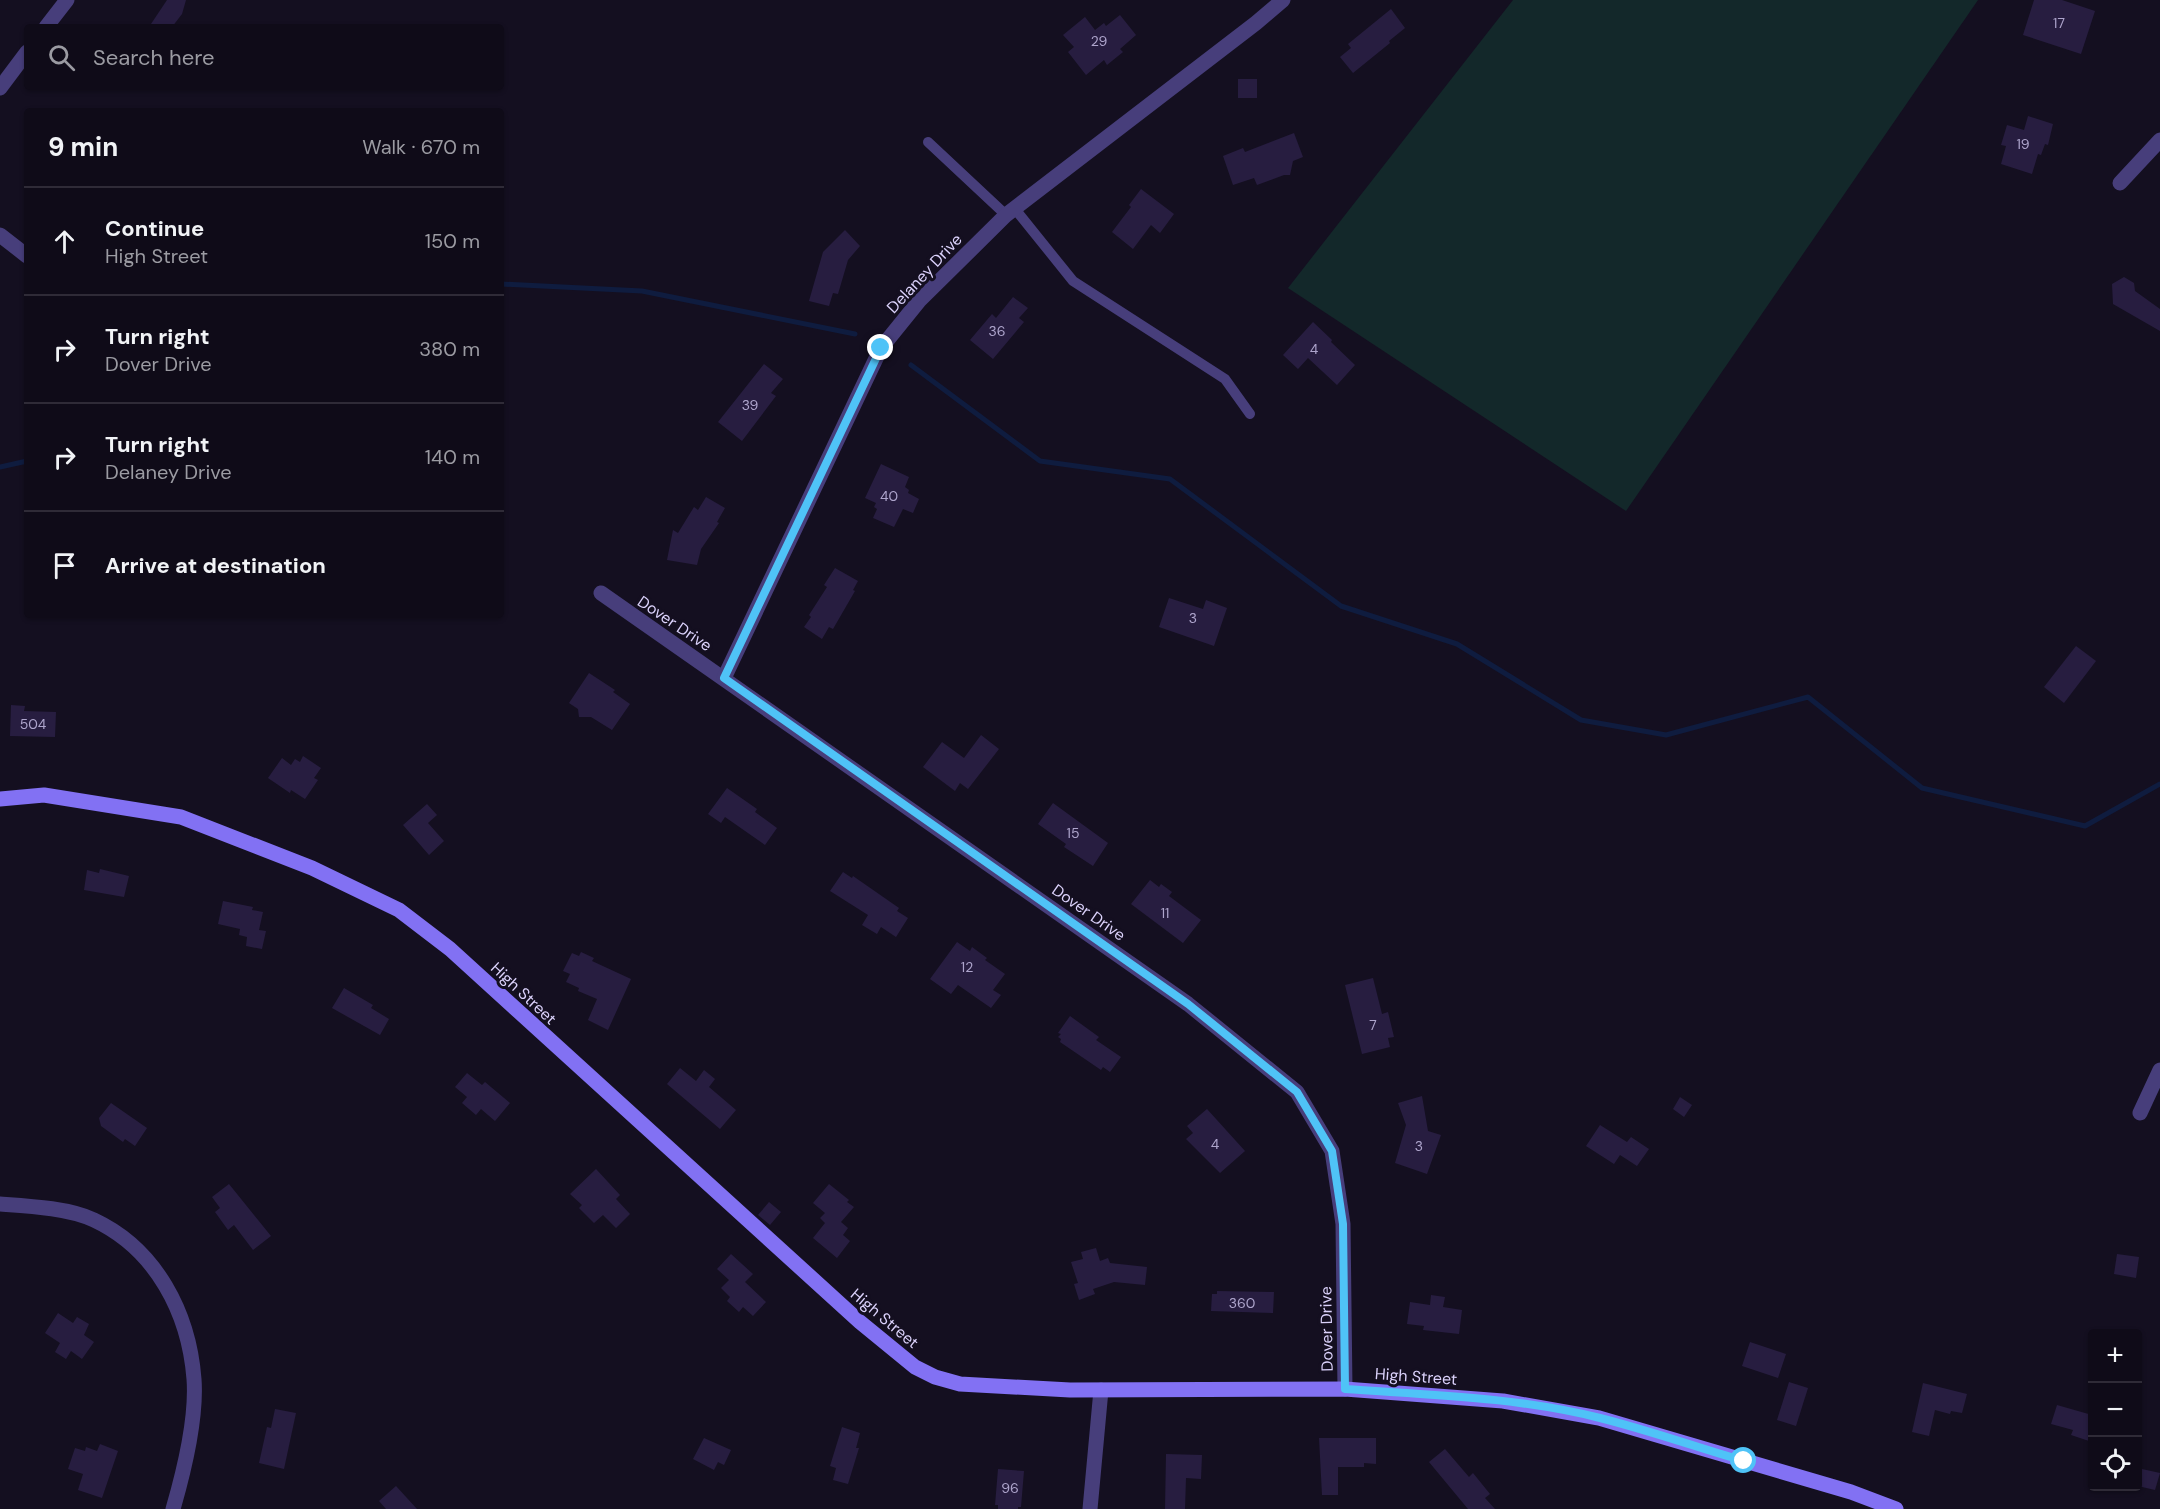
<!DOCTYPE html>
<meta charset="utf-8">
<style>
:root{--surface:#0f0b18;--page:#1d1925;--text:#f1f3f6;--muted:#9b9ba2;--line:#2f2b37}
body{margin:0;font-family:"DM Sans",sans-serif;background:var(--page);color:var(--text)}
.controls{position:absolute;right:18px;bottom:18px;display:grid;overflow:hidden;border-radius:6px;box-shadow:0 2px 4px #0004}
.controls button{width:54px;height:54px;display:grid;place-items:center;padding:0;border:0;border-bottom:2px solid var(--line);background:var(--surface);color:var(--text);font:30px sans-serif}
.stop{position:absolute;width:18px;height:18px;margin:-14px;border:4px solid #4fc3f7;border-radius:50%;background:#fff}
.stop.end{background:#4fc3f7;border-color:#fff;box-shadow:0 2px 6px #0008}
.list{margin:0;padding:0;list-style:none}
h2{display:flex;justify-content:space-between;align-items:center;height:78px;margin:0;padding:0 24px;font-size:26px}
h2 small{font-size:20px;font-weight:400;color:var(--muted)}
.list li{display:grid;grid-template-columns:39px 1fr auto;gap:18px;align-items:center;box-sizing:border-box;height:108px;padding:0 24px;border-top:2px solid var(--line)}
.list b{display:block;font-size:22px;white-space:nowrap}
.list p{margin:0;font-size:20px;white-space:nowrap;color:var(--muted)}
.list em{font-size:20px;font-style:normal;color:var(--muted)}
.icon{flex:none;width:33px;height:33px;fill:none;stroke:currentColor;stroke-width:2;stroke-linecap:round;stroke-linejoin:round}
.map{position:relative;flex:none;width:2160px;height:1509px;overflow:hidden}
.search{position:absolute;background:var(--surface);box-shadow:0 2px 4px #0004;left:24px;top:24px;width:480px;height:66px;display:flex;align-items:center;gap:15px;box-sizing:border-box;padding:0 21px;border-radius:6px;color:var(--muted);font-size:22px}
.panel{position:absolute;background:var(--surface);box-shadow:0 2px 4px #0004;left:24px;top:108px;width:480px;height:510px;border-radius:6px}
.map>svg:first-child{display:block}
.green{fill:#13282a}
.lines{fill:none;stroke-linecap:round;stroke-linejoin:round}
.stream{stroke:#0f1c3f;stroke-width:5}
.building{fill:#271d40}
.lane{stroke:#473e7b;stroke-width:10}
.street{stroke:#473e7b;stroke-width:15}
.secondary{stroke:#8271f3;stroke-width:15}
.route{stroke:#4fc3f7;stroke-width:8}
.labels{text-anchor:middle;stroke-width:6;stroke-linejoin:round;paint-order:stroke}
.number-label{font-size:14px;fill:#aea5cc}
.street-label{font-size:16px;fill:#dbd2fb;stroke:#140f20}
</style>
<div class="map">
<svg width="2160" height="1509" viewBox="0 0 2160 1509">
<rect width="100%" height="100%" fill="#140f20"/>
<path class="green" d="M1513,0H1978L1626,511L1288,288Z"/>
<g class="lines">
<g class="stream">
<path d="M501,284L642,291L855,334"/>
<path d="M911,365L1040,461L1170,479L1341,606L1457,644L1581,720L1666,735L1808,697L1922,788L2085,826L2160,784"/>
<path d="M0,467L27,461"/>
</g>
</g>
<g class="building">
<path d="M167,0H186L182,14L172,27H149Z"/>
<path d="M2034,0H2062L2095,11L2081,54L2023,35Z"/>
<path d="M1391,9L1405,28L1389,41L1390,43L1353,73L1340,57L1351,48L1348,44Z"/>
<path d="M1120,15L1136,35L1120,49L1123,52L1107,65L1104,60L1086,75L1068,52L1074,47L1063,35L1085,17L1095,30L1104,23L1106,26Z"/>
<rect x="1238" y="79" width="19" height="19"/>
<path d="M2028,116L2053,124L2048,145L2045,144L2041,155L2038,154L2032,174L2001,164L2006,146L2001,145L2007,125L2024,130Z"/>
<path d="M1294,133L1303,157L1293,161L1290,175H1284L1257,185L1254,178L1233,185L1223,156L1243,148L1245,152Z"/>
<path d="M1141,189L1174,214L1160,233L1151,225L1133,249L1112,232L1131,207L1129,205Z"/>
<path d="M845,230L860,246L848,260L838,294L833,293L829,306L809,301L823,252Z"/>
<path d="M2124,277L2134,283L2135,291L2160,309V331L2113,304L2112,284Z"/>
<path d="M1013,297L1028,308L1019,318L1024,322L993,359L970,340L992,314L996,318Z"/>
<path d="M1313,322L1332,340L1331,342L1355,365L1337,385L1308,358L1298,369L1283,355Z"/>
<path d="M764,364L783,379L771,393L776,396L742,441L718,422Z"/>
<path d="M881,464L909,477L905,487L909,490L908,493L919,499L913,513L903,509L894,527L873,518L877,509L874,507L876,503L865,498Z"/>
<path d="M706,497L725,508L717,522L719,523L701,549L697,565L667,560L673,530L678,533L694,507L698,510Z"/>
<path d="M835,568L858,581L853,590L855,591L833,629L829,627L822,639L804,627L811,617L809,615L827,587L824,585Z"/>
<path d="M1169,598L1203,609L1206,600L1227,608L1214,646L1159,627Z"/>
<path d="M2076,646L2096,661L2064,703L2044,687Z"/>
<path d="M589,673L615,690L613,692L630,704L612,730L591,717H579L578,709L569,703Z"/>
<path d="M11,705L25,706L24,711L56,712L55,737L10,736Z"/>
<path d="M981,735L999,749L968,789L960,783L955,791L923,767L942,742L964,758Z"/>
<path d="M303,756L321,768L314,778L318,780L305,799L291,790L290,793L268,778L282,758L291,765L295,759L300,762Z"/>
<path d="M727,788L757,809L755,812L777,828L765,845L725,817L721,823L708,814Z"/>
<path d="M1053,803L1108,843L1093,866L1064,847L1066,844L1038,824Z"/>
<path d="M427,804L437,815L428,823L444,841L429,855L403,825Z"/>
<path d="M100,869L129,876L124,897L84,890L87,870L99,873Z"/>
<path d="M843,872L852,878L853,876L899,908L897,911L908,918L896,937L881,927L877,934L862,925L868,915L830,891Z"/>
<path d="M1150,880L1159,887L1161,884L1172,892L1169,896L1201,920L1183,943L1131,904Z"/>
<path d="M223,901L253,907L252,910L263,912L259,930L266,931L262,949L246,946L247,937L239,935L240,929L218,924Z"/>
<path d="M957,942L970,951L972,947L987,958L985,960L1005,974L993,990L1001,995L991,1008L958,985L951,994L930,979Z"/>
<path d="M581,952L594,958L592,961L631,979L608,1030L588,1020L597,999L578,991L579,988L566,982L570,974L563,971L572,953L579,956Z"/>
<path d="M1373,978L1382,1014L1388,1012L1394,1037L1388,1038L1390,1047L1362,1054L1345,985Z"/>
<path d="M344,988L373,1005L371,1008L389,1019L380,1035L332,1008Z"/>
<path d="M1070,1016L1099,1037L1096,1040L1121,1057L1110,1072L1103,1067L1101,1070L1060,1042L1061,1039L1058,1037L1061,1034L1058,1033Z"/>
<path d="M680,1068L696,1081L704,1070L715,1079L709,1087L736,1110L720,1129L667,1084Z"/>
<path d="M467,1073L482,1085L485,1082L510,1103L495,1121L481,1109L476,1115L462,1103L467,1097L455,1087Z"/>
<path d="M1422,1096L1428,1131L1441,1135L1427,1174L1395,1163L1406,1125L1398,1103Z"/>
<path d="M1680,1097L1692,1105L1684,1117L1673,1109Z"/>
<path d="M111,1103L147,1128L135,1146L125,1139L123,1142L101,1126L99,1118Z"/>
<path d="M1207,1109L1245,1151L1220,1173L1186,1139L1193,1133L1187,1126Z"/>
<path d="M1600,1125L1627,1142L1631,1137L1649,1149L1637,1166L1620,1155L1614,1164L1586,1146Z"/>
<path d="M596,1169L620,1195L616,1199L630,1214L616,1228L603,1215L594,1223L579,1208L582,1205L570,1194Z"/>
<path d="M229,1184L271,1236L253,1250L234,1225L228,1230L215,1212L220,1208L212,1197Z"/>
<path d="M829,1184L849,1200L847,1202L854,1207L841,1222L848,1228L843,1235L850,1241L837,1258L813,1238L825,1223L820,1218L825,1213L813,1203Z"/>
<path d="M769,1202L781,1212L770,1225L758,1215Z"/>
<path d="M1096,1248L1100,1261L1108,1258L1110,1263L1147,1267L1145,1285L1114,1282L1093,1289L1095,1294L1079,1300L1074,1284L1078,1283L1071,1262L1083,1259L1081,1252Z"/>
<path d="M731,1254L753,1274L745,1282L766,1302L753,1316L743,1307L739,1312L727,1301L730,1297L721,1288L729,1280L717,1269Z"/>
<path d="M2117,1254L2139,1257L2136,1278L2114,1274Z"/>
<path d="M1217,1291L1274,1292L1273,1313L1211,1311L1212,1294H1217Z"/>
<path d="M1431,1295L1445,1297L1443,1307L1462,1310L1459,1334L1423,1330L1424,1326L1407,1324L1410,1302L1430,1305Z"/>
<path d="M58,1313L73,1323L77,1317L89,1324L84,1335L94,1342L82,1359L71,1351L66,1359L55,1352L60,1343L45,1333Z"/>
<path d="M1750,1342L1786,1354L1778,1378L1742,1366Z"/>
<path d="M1789,1382L1808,1388L1796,1426L1777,1420Z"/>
<path d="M1923,1383L1967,1394L1962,1413L1951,1411L1950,1414L1935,1410L1929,1436L1912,1432Z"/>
<path d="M2057,1405L2092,1415V1442L2071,1435L2073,1430L2051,1424Z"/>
<path d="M275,1409L296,1413L284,1469L259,1463L267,1427L271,1428Z"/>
<path d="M842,1427L860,1433L856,1448H859L848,1484L833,1480L836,1468L830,1466Z"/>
<path d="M704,1438L731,1450L724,1465L718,1462L714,1470L693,1459Z"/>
<path d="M1319,1438H1376V1464L1364,1463V1467H1338V1495H1322Z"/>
<path d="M100,1444L118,1451L102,1498L78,1490L83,1474L68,1469L75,1448L85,1451L86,1447L97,1451Z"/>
<path d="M1445,1449L1469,1477L1473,1473L1490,1494L1485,1498L1495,1509H1468L1429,1462Z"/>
<path d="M1166,1454L1202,1455L1201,1479L1186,1478L1185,1509H1165Z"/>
<path d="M998,1469L1024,1471L1021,1507H1018V1509H998V1505H995Z"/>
<path d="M2142,1469L2160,1473L2155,1490L2138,1486Z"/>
<path d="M396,1486L417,1509H386L379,1501Z"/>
</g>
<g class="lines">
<g class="lane">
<path d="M928,142L1006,215"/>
<path d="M1015,209L1073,281L1225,379L1250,414"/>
</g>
<g class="street">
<path d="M46,27L67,0"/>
<path d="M0,88L27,52"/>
<path d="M2120,183L2160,140"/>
<path d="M0,235L27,256"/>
<path d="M601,593L1188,1004L1297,1092L1332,1151L1343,1224L1345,1389"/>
<path d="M724,678L881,348L919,301L1006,215L1256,23L1283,0"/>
<path d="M2140,1113L2160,1070"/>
<path d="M0,1204C28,1206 69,1208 94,1220C156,1249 189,1313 194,1379C197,1419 184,1471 173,1509"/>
<path d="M1090,1509L1101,1390"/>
</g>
<path class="secondary" d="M0,799L44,795L181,817L312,868L399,910L450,949L860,1322L915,1367L935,1377L960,1384L1070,1390L1345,1389L1503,1401L1599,1418L1851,1492L1896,1509"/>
</g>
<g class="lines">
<path class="route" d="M881,348L724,678L1188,1004L1297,1092L1332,1151L1343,1224L1345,1389C1430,1395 1517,1397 1600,1418C1648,1430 1696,1447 1744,1461"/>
</g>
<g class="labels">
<g class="number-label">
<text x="2059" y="28">17</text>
<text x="1099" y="46">29</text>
<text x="2023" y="149">19</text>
<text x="997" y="336">36</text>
<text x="1314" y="354">4</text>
<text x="750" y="410">39</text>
<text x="889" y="501">40</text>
<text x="1193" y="623">3</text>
<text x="33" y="729">504</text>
<text x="1073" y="838">15</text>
<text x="1165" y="918">11</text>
<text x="967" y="972">12</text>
<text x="1373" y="1030">7</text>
<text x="1215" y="1149">4</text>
<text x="1419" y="1151">3</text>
<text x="1242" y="1308">360</text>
<text x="1010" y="1493">96</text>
</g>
<g class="street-label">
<text transform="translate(924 273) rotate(-47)" y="6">Delaney Drive</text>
<text transform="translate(675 623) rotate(34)" y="6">Dover Drive</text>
<text transform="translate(1089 912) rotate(35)" y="6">Dover Drive</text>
<text transform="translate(524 993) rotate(43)" y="6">High Street</text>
<text transform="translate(885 1318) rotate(40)" y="6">High Street</text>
<text transform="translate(1326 1329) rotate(-91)" y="6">Dover Drive</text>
<text transform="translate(1416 1376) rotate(4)" y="6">High Street</text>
</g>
</g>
</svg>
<div class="controls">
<button>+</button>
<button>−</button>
<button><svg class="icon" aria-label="locate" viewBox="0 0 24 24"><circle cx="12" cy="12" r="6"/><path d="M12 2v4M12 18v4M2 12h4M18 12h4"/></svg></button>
</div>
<div class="stop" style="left:1744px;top:1461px"></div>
<div class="stop end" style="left:881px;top:348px"></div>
<div class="search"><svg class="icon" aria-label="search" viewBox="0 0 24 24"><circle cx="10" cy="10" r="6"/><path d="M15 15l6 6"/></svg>Search here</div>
<section class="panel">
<h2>9 min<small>Walk · 670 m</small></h2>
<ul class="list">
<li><svg class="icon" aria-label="ahead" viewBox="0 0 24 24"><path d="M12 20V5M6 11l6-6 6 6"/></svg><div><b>Continue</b><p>High Street</p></div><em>150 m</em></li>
<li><svg class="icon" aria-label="right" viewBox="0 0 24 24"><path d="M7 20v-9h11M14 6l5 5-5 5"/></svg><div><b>Turn right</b><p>Dover Drive</p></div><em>380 m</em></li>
<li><svg class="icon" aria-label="right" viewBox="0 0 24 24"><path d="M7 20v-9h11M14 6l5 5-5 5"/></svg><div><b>Turn right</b><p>Delaney Drive</p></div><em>140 m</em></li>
<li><svg class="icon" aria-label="arrive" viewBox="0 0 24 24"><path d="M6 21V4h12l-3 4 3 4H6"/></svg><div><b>Arrive at destination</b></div></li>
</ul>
</section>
</div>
